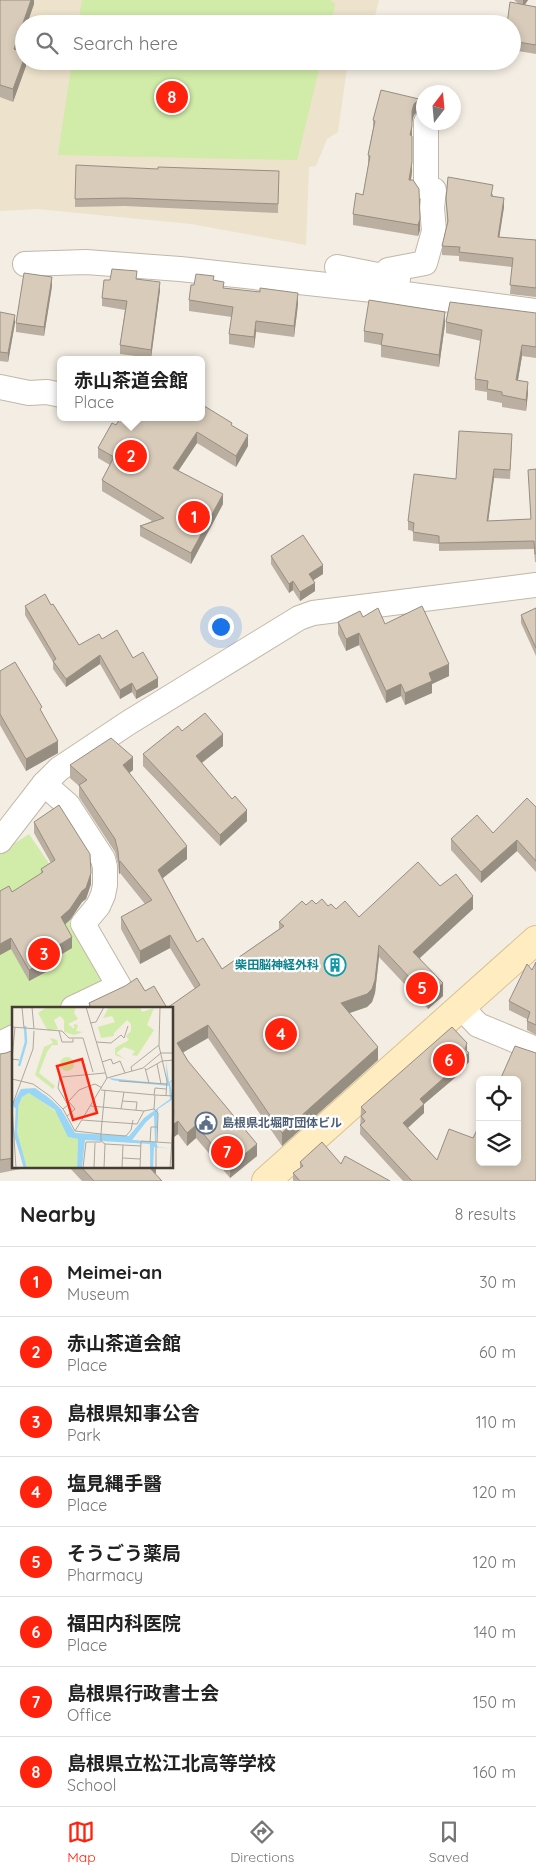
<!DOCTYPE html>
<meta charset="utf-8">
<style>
:root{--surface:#fff;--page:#f6f6f6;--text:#222;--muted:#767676;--line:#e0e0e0;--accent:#ff230e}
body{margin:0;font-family:Quicksand,"Noto Sans JP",sans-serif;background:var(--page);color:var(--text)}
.controls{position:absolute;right:15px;bottom:15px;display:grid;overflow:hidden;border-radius:8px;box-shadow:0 2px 8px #0003}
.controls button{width:45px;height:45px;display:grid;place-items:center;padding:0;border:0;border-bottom:1px solid var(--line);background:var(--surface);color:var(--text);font:25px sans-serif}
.compass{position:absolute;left:416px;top:85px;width:45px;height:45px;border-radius:50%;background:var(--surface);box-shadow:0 2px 8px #0003;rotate:16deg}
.you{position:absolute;left:220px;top:626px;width:18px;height:18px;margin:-12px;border:4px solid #fff;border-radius:50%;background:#1a73e8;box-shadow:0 0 0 8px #1a73e833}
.badge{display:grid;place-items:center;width:32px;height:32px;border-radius:50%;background:var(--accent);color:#fff;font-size:16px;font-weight:700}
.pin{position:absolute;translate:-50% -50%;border:2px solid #fff;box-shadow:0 1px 5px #0006}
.popup{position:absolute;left:57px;top:356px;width:148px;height:65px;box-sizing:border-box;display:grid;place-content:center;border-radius:8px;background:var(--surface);filter:drop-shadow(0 1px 4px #0005);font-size:16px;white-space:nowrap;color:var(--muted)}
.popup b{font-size:19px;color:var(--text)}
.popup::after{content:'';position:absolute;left:50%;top:100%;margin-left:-10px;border:10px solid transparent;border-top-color:var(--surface)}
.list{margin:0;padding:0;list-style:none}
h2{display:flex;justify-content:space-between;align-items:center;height:65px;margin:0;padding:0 20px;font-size:21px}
h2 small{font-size:16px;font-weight:400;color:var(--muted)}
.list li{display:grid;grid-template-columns:32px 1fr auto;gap:15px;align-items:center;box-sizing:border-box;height:70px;padding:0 20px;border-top:1px solid var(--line)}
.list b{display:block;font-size:19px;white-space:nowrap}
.list p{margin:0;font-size:16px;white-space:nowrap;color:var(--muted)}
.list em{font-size:16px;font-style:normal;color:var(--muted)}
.icon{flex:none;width:28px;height:28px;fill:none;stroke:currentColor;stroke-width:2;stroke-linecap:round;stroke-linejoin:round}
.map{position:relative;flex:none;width:536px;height:1181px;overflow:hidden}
.search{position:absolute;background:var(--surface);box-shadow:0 2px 8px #0003;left:15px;right:15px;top:15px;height:55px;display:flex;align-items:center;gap:12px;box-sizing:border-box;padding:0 18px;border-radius:28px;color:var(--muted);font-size:19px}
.sheet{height:625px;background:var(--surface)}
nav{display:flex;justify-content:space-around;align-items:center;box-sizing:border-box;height:70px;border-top:1px solid var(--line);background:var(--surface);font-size:14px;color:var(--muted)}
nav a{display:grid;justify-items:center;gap:2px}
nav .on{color:var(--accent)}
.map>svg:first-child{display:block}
.education{fill:#ede2cb}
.green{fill:#d1eba8}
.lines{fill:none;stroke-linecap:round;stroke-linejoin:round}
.street-casing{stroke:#c2b7a8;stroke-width:26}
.secondary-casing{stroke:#dac290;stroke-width:30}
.street{stroke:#fff;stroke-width:24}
.secondary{stroke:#ffecc1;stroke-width:28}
.wall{fill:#baafa0}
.shaded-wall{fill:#978e82}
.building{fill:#d8cbba;stroke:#978e82}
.labels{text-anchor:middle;stroke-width:4.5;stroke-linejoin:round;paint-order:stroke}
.culture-label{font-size:12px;font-weight:bold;fill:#0d838f;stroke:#fff;text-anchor:end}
.service-label{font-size:12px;font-weight:bold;fill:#4e5e75;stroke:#fff;text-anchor:start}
.inset-river{fill:none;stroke:#99d5f6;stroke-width:2.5}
.inset-road{fill:none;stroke:#ada79d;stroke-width:1}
.view{fill:#ff230e;fill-opacity:0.15;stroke:#ff230e;stroke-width:2.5}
.inset-edge{fill:none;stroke:#453d33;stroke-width:2.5}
</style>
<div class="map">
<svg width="536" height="1181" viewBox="0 0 536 1181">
<rect width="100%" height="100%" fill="#f3ede3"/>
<path class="education" d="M0,0H379L373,24H24V61H348L338,132L327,139L316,166L309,167L306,245L191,224L37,209L0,211Z"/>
<g class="green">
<path d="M82,0H330L335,4L331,24H78Z"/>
<path d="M72,61H321L297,160L58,155Z"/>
<path d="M29,834L63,884L51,894L71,924L105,984L56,1008H14V1030L0,1037V853Z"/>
</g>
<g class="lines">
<g class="street-casing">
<g id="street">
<path d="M25,264L86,262L180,269L382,291L536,311"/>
<path d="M337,267L398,279"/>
<path d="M383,276L388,270L425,263L434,231L432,208L434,190L426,188V122"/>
<path d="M0,387L29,393L47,392L61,395"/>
<path d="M44,784L59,769L128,723L299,618L313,613L536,585"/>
<path d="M0,841L44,784L68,805L103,859L105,867V885L103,895L98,906L83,924L119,986L73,1008"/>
<path d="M461,1007L478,1025L536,1049"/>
<path d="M0,1044L14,1037"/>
</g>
</g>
<g class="secondary-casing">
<path id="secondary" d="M266,1181L536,940"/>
</g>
<use href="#street" class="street"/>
<use href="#secondary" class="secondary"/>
</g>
<g class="wall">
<path d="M0,0H34V4L27,24H24L18,51L26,61V66L13,102L0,97Z"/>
<path d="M514,0H528L525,5L536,7V54L512,50V24L519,4Z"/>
<path d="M419,110L414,115L412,122V172L411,180L420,230L418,236L353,225V214L363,195L368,166V155L373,128V120Z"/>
<path d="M158,169L279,171L278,213L125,206L75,207V199Z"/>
<path d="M493,194V196L504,207L499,237L536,240V297L510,294L512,267L459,261V256L442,255V246L447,223L446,199Z"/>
<path d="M137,279L160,290L151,358L120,354V345L125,310L102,306V298L110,280Z"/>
<path d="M214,281L224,288L298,304L294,337L256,332L254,348L229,344V334L232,317L189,311V300L194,285Z"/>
<path d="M52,286L44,336L16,332V323Z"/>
<path d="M0,312L15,323L8,362L0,361Z"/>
<path d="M536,313V358L522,356L518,380L528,393L526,411L502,407V403L487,400V392L475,390V379L481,341L446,333V322Z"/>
<path d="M445,324L439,367L381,357V345L364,342V331Z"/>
<path d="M116,425L232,426L248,446L236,467L197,443L178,471L223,504L191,564L140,536V526L152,521L102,491V480L110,465L98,458V448Z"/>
<path d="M512,443L510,479L494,478L488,521L531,519L528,470L536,469V562H535L534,549L439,551V544L413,541V531L408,530V521L456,479Z"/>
<path d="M271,556L323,574L313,580L315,591L300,601L293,590L289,593L271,564Z"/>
<path d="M25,606L79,645L102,639L133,658L158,687L136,699L132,692L120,699L100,664L66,687L53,669V662L25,615Z"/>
<path d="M536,608V656L521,623V615Z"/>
<path d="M363,617L385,624L449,676L432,684V693L405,705L401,696L386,703L359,645L346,651L338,634V622Z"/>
<path d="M0,671L42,713L58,753L26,771L0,725Z"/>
<path d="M182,731L223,746L202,763L247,821L220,846L143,766V754Z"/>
<path d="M70,765L133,770L129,773L187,859L162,878L197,942L222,969L279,929V922L306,905L316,904L328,906L359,917L440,886L473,909L420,958L443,996L428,1009L379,957L375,993L372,1002L367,1007L349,1013L378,1060L282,1146L208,1038L183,1052L188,1061L257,1156L230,1178L196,1138L187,1146L178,1134L174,1137L172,1136V1008H89V1003L145,991L167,1008L195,989L170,948L140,964L121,929V917L145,904L120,873L119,874L118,864L115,852L79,797V786L70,778Z"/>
<path d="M536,807V872L517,851L481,883L451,850V839L493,833Z"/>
<path d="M34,822L91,884L86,899L82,902L70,920L65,924L72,948L57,957V966L29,981L11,949L0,955V891L12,892L41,874V869L51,863L34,833Z"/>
<path d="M536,962V1035L527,1030V1019L509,1010V1001L532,970Z"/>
<path d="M14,1050V1167H31L0,1173V1054L6,1053Z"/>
<path d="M467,1051L469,1062L464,1067V1070L424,1104V1113L408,1128L437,1160L473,1138L536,1181H403L360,1134L361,1107Z"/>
<path d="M300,1162L341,1164L390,1181H293V1173L300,1168Z"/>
<path d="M69,1167H156V1173L155,1174L162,1181H82Z"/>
</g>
<g class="shaded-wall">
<path d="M31,0H34V4L27,24H24V34L14,62V49Z"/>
<path d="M523,0H528L523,7Z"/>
<path d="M24,59V61H26V66L13,102V89Z"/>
<path d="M419,99V110L414,115L412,122V111L414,104Z"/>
<path d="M412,126V137L410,135Z"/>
<path d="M412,162V172L409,190V180Z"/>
<path d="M504,198V207L498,246V237Z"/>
<path d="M420,219V230L418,236V225Z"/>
<path d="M52,277V286L44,336V327Z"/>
<path d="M160,282V290L151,358V350Z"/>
<path d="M298,293V304L294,337V326Z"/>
<path d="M445,312V324L439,367V355Z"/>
<path d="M15,315V323L8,362V353Z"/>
<path d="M256,321V332L254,348V337Z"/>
<path d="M522,345V356L516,391V380Z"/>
<path d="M528,382V393L526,411V400Z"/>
<path d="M197,432V443L173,479V468Z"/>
<path d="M248,435V446L236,467V456Z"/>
<path d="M494,469V478L487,530V521Z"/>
<path d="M223,494V504L191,564V553Z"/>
<path d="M323,565V574L309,583V574Z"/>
<path d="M293,581V590L289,593V584Z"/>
<path d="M315,583V591L300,601V592Z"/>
<path d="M359,633V645L346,651V639Z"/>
<path d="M100,655V664L66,687V679Z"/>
<path d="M449,664V676L432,684V693L405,705V693L429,673Z"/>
<path d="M158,678V687L136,699V691Z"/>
<path d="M132,683V692L120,699V690Z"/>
<path d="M401,684V696L386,703V691Z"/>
<path d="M223,734V746L196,767V756Z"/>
<path d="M58,741V753L26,771V759Z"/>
<path d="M133,757V770L123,778V765Z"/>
<path d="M247,810V821L220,846V835Z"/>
<path d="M517,840V851L481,883V872Z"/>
<path d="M187,846V859L158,882V870Z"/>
<path d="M120,861V873L119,874V862Z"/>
<path d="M91,873V884L86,899L82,902L70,920L61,928V917Z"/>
<path d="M473,896V909L413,964V952Z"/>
<path d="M170,935V948L140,964V951Z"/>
<path d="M72,937V948L57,957V966L29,981V970L54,948Z"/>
<path d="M11,938V949L0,955V944Z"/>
<path d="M379,945V957L375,993L372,1002L367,1007L341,1016V1003Z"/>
<path d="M443,983V996L428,1009V997Z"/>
<path d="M208,1025V1038L177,1056V1043Z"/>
<path d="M467,1043V1052L469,1053V1062L464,1067V1070L424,1104V1113L403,1132V1123L420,1099L463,1058Z"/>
<path d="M378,1047V1060L282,1146V1133Z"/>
<path d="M178,1121V1134L174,1137V1124Z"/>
<path d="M196,1125V1138L187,1146V1133Z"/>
<path d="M257,1144V1156L230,1178V1166Z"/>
<path d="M149,1167H156V1173L149,1180Z"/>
</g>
<g class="building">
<path d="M0,0H31L14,49L24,53V59L13,89L0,85Z"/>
<path d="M510,2L536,7V45L512,41V24H507Z"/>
<path d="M381,90L419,99L414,104L412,111V126L410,135L412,136V162L409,180H413L419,189L420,219L418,225L353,214L356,193L363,195L370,156L368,155L375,121L373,120Z"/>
<path d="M76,165L158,169V167L279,171L278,204L125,198L75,199Z"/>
<path d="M448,177L493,185L491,196L504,198L498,237L536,240V288L510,285L513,258L459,252L460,247L442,246L448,221L446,199Z"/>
<path d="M112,269L137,271L136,279L160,282L151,350L120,345L127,301L102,298L104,280H110Z"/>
<path d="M24,273L52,277L44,327L16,323Z"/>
<path d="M196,274L214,276L213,280L224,282L223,288L260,292V288L298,293L294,326L256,321L254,337L229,334L233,307L189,300L191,285H194Z"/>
<path d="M369,300L445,312L439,355L381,345L383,334L364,331Z"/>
<path d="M450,302L536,313V347L522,345L516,380L528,382L526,400L502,395V392L487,389L488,381L475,379L482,330L446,322Z"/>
<path d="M0,312L15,315L8,353L0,352Z"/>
<path d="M201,404L232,423L231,425L248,435L236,456L197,432L173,468L223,494L191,553L140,526L164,518L102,480L114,457L98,448L112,423L116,425L121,417H201Z"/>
<path d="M459,431L512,434L510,470L494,469L487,521L531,519L528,470L536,469V554H535L534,541L439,543V536L413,532L414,523L408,521L414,474L456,479Z"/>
<path d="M303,535L323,565L309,574L315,583L300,592L293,581L289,584L271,556Z"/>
<path d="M45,594L51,605L53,604L79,645L99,634L102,639L117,630L133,658L143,652L158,678L136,691L132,683L120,690L100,655L66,679L53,661L56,659L25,606Z"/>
<path d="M422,606L449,664L429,673L432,681L405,693L401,684L386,691L359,633L346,639L338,622L360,611L363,617L378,608L385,624Z"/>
<path d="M536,608V648L521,615Z"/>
<path d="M15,662L42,707L40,709L58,741L26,759L0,714V671Z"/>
<path d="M205,713L223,734L196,756L232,799L235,796L247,810L220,835L143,754L178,726L182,731Z"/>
<path d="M111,738L133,757L123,765L187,846L158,870L197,942L203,938L222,969L284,926L279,922L302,901L306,905L312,900L316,904L322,899L328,906L331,904L336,909L345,901L359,917L418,862L440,886L456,874L473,896L413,952L443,983L428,997L379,945L375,980L372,989L367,994L341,1003L378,1047L282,1133L208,1025L177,1043L188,1061L257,1144L230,1166L196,1125L187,1133L178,1121L174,1124L172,1123V1008H91L89,1003L125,986L137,978L145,991L154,986L167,1008L200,985L170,935L140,951L121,917L152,900L120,861L119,862L118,851L115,839L79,785L87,780L70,765Z"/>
<path d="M527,798L536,807V861L517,840L481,872L451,839L477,815L493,833Z"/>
<path d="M59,805L90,854L91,873L86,888L82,891L70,909L61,917L72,937L54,948L57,955L29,970L11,938L0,944V891L9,886L12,892L43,872L41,869L55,860L34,822Z"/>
<path d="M536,962V1025L527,1021L530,1012L509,1001L527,964L532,970Z"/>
<path d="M452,1027L467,1043L465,1049L469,1053L463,1058L464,1060L420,1099L424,1104L403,1123L437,1160L449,1129L473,1138L480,1124V1162H517V1080H500L515,1046L536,1053V1181H412L360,1125L365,1121L361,1116L366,1112L361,1107Z"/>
<path d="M14,1050V1158L0,1160V1054L6,1053Z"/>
<path d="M322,1142L341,1164L345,1156L390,1181H300L293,1173L303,1166L300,1162Z"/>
<path d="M81,1167H149L162,1181H94Z"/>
</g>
<defs>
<g id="building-ring" transform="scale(1.125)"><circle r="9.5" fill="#fff" stroke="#0f9aa8" stroke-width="1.5"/><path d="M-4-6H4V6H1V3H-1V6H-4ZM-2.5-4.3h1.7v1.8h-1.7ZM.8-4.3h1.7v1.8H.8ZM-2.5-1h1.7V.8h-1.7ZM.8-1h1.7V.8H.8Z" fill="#0f9aa8"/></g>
<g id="civic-ring" transform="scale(1.125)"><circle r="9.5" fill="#fff" stroke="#5c6f8a" stroke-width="1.5"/><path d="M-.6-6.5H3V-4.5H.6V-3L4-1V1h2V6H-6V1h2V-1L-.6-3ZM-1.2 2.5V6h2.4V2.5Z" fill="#5c6f8a"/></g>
</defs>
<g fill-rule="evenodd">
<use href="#building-ring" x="335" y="965"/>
<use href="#civic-ring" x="206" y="1123"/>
</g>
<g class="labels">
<g class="culture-label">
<text x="319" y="969">柴田脳神経外科</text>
</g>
<g class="service-label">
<text x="222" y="1127">島根県北堀町団体ビル</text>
</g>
</g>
<g transform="translate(12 1007)">
<rect width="161" height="161" fill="#f3ede3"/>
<path d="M35,0H64L62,6L66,12L56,17L62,22V17L66,18L64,24L71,25L62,28L52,25V13L48,9L42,13L46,22L36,24L26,6ZM97,0H128L130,5L142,1L135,18L142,23L125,49L120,48L123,44L112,40L104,46L113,52L103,48V41L117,33L114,29L119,24V17L115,13L102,26V29L89,31L86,20L103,15L100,9L91,11ZM38,31L45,33L46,38H40L35,45L27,66L43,79L41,82L23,68L32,40L41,36ZM48 57a7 7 0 1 1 14 0a7 7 0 1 1-14 0ZM18,86L46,106L57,130L66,132L65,161H14L6,129L5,102L10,90Z" fill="#d1eba8"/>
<path d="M154,54L157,75L161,72L158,76L161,92L146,102L144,135L146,140L161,142L142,140L141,161H138L139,137L73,133L70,161H65L66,132L56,130L43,103L17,86L10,90L5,102V125L14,158L13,161L2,129L5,101L0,98L9,82L23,81L37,91L49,102L63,126L117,129L132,111L158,92L157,79L106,74L100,73L97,71L155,77ZM142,108L143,135L120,133L134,115Z" fill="#99d5f6" fill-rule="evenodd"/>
<path class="inset-river" d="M7,59L14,35L13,19M2,96L14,83L32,89L43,98L60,126L68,129V161M1,97L5,101L4,129L13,161M91,131L127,135M139,136L140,161M70,137L71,130L87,131"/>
<path class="inset-road" d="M10,0L12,21M20,0L22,22M74,0L95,71M148,0L147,39L155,74L154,88M78,16L84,15L92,0M0,20L50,24L57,31H71L81,65M3,20L0,52L7,53M47,24L50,35H61V32M84,35L99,36L109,28L112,31L116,19M90,55L99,52L101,57L108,54L113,66M145,57L149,77M133,61L137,76M134,63L150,54L162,53M120,64L119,60L147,38M48,69L46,81L56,98L51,102M50,70L93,66M0,72L21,77L38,89L51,102L63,124L89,127V134L93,137L92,161M107,74L155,77M89,83L143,88L142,102M142,88L143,81L154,82M143,88L162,89M57,94L67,83L77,79L83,77L90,81M110,94L125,95L124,103M79,99L132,104L142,102L146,106L145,135M109,102L112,85M55,109L63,102L57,95M70,113L125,117L132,104M90,114L89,127L114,129L119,123L121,113M90,115L93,83M63,124L95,71L131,61L149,46H162M138,135L139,120H146M93,137L129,139M144,140V161M111,151L128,152M4,161L0,99L21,42L22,24M71,161L74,135H89M82,161L83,136M110,161L111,138M128,161L129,134L159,136M158,161L162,103"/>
<path class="view" d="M70,52L85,106L61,113L45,59Z"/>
<rect width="161" height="161" class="inset-edge"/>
</g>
</svg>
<div class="controls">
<button><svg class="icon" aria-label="locate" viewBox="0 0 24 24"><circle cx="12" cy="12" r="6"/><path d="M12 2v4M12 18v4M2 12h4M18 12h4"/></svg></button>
<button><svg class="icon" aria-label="layers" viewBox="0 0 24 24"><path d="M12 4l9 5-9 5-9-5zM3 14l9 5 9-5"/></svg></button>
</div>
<svg class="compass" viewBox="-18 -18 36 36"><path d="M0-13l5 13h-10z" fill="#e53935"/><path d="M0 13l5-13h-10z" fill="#767676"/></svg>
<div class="you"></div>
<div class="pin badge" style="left:194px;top:517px">1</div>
<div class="pin badge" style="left:131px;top:456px">2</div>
<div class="popup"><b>赤山茶道会館</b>Place</div>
<div class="pin badge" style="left:44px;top:954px">3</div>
<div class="pin badge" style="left:281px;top:1034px">4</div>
<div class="pin badge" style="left:422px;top:988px">5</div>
<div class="pin badge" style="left:449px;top:1060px">6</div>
<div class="pin badge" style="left:227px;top:1152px">7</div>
<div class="pin badge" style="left:172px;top:97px">8</div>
<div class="search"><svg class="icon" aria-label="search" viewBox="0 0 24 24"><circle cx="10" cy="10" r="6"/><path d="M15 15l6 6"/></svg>Search here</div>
</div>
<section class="sheet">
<h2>Nearby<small>8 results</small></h2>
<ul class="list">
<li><span class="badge">1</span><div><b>Meimei-an</b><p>Museum</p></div><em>30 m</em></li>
<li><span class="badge">2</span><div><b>赤山茶道会館</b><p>Place</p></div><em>60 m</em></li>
<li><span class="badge">3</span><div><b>島根県知事公舎</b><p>Park</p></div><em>110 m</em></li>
<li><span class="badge">4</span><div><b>塩見縄手醫</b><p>Place</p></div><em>120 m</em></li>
<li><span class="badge">5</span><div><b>そうごう薬局</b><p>Pharmacy</p></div><em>120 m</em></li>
<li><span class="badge">6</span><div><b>福田内科医院</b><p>Place</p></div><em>140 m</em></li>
<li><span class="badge">7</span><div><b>島根県行政書士会</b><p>Office</p></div><em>150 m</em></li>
<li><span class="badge">8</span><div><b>島根県立松江北高等学校</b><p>School</p></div><em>160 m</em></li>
</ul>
</section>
<nav>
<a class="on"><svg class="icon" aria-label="map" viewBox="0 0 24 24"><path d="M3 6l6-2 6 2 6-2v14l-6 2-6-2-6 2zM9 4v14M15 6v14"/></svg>Map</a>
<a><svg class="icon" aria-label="directions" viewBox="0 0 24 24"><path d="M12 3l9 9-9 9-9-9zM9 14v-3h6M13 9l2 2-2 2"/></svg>Directions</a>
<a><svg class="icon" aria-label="saved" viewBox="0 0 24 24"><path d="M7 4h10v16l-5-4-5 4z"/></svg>Saved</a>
</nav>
